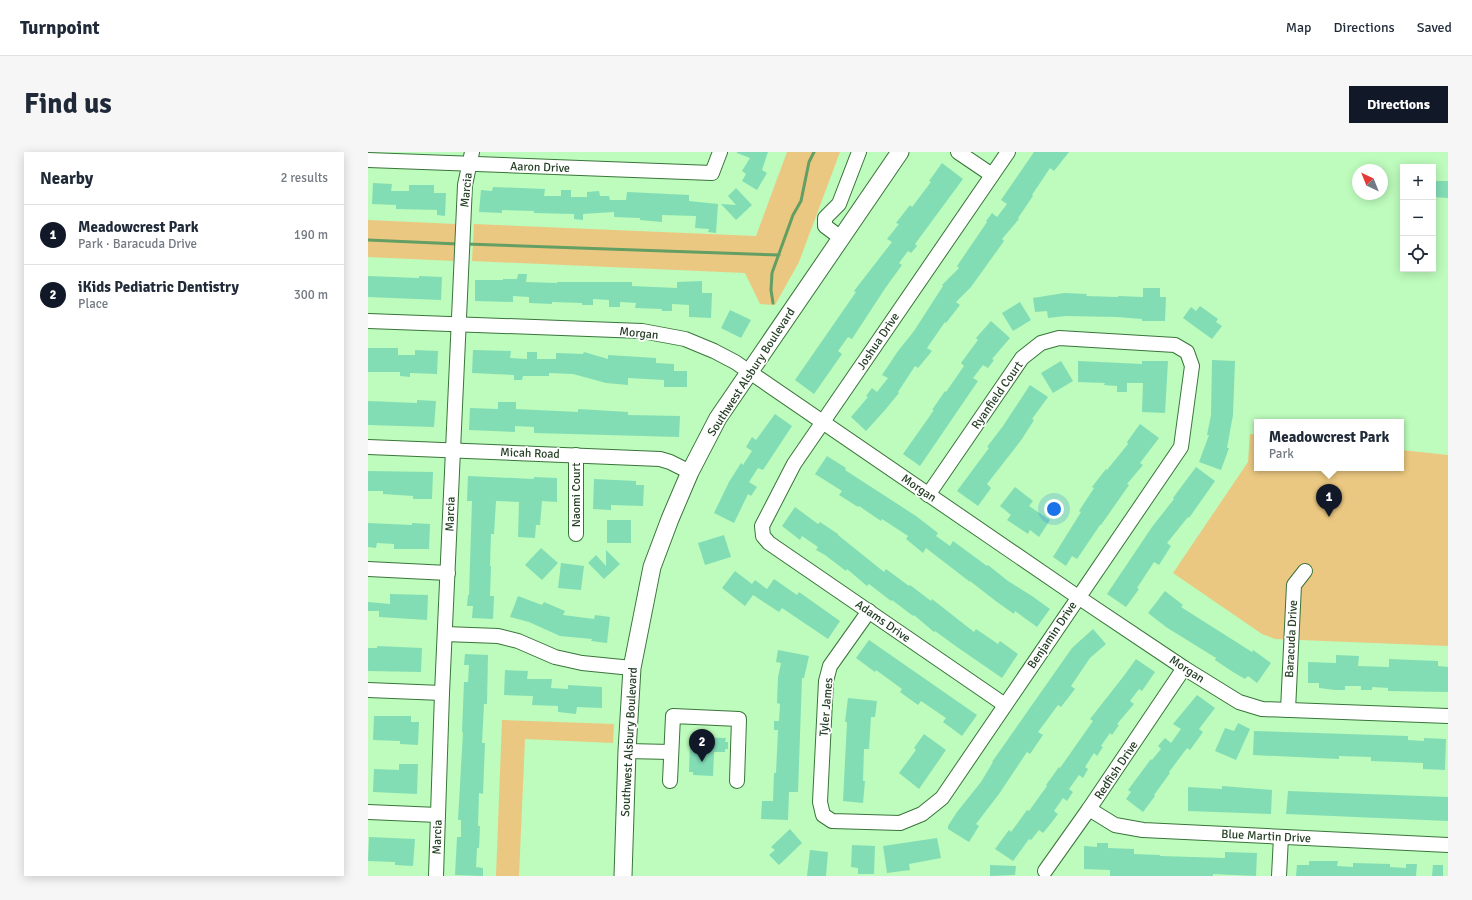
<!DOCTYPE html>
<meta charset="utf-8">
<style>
:root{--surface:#fff;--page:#f6f6f7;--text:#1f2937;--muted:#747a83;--line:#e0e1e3;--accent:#111827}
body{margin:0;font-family:Signika,sans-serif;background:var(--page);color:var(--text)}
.controls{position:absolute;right:12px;top:12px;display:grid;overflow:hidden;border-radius:0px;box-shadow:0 2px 10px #0003}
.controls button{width:36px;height:36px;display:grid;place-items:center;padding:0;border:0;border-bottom:1px solid var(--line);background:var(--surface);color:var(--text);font:20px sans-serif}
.compass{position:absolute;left:984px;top:12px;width:36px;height:36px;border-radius:50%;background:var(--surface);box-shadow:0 2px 10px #0003;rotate:317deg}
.you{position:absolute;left:686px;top:357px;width:14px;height:14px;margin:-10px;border:3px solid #fff;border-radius:50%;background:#1a73e8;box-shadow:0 0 0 6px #1a73e833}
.badge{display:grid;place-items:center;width:26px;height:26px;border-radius:50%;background:var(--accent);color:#fff;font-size:13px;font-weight:700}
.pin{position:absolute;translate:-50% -33px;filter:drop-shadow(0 1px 2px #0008)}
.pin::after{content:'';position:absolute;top:21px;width:14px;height:12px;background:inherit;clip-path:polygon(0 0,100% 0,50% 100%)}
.popup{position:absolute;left:886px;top:267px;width:150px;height:52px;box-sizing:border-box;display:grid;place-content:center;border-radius:0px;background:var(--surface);filter:drop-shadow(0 1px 3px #0005);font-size:13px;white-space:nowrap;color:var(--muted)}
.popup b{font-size:15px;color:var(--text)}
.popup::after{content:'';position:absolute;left:50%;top:100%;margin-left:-8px;border:8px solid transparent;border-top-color:var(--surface)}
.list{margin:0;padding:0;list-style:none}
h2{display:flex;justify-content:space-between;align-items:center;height:52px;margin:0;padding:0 16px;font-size:17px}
h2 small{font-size:13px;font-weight:400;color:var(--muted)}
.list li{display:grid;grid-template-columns:26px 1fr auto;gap:12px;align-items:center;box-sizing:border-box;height:60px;padding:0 16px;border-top:1px solid var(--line)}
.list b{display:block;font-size:15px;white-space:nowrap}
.list p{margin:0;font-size:13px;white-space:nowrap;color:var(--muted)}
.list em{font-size:13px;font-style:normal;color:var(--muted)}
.icon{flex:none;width:22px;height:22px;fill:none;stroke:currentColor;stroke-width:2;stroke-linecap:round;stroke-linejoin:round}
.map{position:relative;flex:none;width:1080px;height:724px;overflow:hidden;border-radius:0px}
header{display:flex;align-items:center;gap:24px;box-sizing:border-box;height:56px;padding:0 20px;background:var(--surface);border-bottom:1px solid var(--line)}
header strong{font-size:19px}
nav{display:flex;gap:22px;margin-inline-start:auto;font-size:14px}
.intro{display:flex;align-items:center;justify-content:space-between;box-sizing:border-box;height:96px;padding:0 24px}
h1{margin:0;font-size:28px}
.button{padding:10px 18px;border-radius:0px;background:var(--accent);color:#fff;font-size:14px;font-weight:700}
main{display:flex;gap:24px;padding:0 24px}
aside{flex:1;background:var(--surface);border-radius:0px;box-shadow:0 2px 10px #0003}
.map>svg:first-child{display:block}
.green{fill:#ebc881}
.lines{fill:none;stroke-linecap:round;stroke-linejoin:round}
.stream{stroke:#639e63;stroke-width:3}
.building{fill:#82ddb5}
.minor-casing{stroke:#3a743b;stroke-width:16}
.major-casing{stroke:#3a743b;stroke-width:19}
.minor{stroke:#fff;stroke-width:14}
.major{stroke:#fff;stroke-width:17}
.labels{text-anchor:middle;stroke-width:3.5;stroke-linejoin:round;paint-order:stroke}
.street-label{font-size:12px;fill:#263f26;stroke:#fff}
</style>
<header>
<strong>Turnpoint</strong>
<nav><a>Map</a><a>Directions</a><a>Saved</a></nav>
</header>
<div class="intro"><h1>Find us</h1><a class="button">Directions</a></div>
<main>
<aside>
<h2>Nearby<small>2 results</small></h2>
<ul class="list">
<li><span class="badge">1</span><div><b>Meadowcrest Park</b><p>Park · Baracuda Drive</p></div><em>190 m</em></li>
<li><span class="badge">2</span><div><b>iKids Pediatric Dentistry</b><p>Place</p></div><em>300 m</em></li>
</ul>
</aside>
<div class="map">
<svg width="1080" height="724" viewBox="0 0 1080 724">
<rect width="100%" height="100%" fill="#bdfcbc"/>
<g class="green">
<path d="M419,0H472L431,110L407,153L392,152L377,121L104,109L106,72L388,84Z"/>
<path d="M0,68L88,72L86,109L0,105Z"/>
<path d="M882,282L889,283V316H1033V298L1080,303V494L907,487L894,482L805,421L880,310Z"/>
<path d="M134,568L246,572L245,591L157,587L151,724H128Z"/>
</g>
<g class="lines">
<g class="stream">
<path d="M0,88L90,92"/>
<path d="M98,92L411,103"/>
<path d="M405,151L403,138L404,121L425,63L433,49L441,10L446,0"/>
</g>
</g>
<g class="building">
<path d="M369,0H400L394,18L399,21L389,38L374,29L378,22L374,19L382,6L369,1Z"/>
<path d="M666,0H701L686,19L682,16L664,43L665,44L650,66L651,67L634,87L636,89L603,135L588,150L592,153L578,171L577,170L559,196L564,199L550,216L547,214L530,240L531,241L517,258L498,279L483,265L500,245L498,244L504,236L509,240L520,226L514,223L530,199L546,179L575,134L574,133L591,116L589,114L619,70L618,69L624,61L629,65L639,52L633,48Z"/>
<path d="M574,11L595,27L547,92L549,94L543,101L540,99L531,111L534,113L518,135L484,187L480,185L470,199L474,202L446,242L427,228L488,140L486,139L524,90L519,87L531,72L528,71L542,53L544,55L563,30L561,29Z"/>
<path d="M1065,29H1080V46L1065,45Z"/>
<path d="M5,31L24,32L23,39H41V33H66V41H78L77,64L69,63V58L28,57V53L4,52Z"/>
<path d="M125,35L177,37L176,44H193V38H203V45H219V40L231,39L232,44H241L242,48H258L259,40L321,43V49L350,52L348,81L340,80L341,77L327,76L328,64L294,63V70L272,68V66L246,65V60L215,62V68L206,67V62L166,61V59L134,58V61L111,60L113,38L124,39Z"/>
<path d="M368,36L384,53L368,68L353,52L368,53L360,44Z"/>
<path d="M150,122H159L158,130L189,131V130H264V134L309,136V130L334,129V141H344L343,166L321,165V153L304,152V159H294V157L267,156L268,151L252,150V155H241V148L225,147V153H214V151L184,150V152L161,151V145L145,144V150L107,149V128H135V127H149Z"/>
<path d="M0,124L51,126V124L74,125L73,148L0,145Z"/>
<path d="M775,136H792V145H798L797,169H774V167L749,165L698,164L680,166L679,159L667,160L665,146L696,141L719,142L718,144L750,145V144L775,145Z"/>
<path d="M652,150L663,168L645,179L634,161Z"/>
<path d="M832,154L850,167L848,170L854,174L844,187L815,166L823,155L828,159Z"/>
<path d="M362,158L383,168L373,186L353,176Z"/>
<path d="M623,169L642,186L624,207L626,208L620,216L615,213L605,226L610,229L552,314L535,302L566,258H564L577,239L578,240L596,214L593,211L610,188L608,186Z"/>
<path d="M0,196H30V203H47V198L70,199L69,222L42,221V225L32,224V220H0Z"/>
<path d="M105,198L143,199L142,206L159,207V200H169V207H188V201L215,202L216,200L240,207V203L288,206V211L306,212V219H319V235H296V228L260,226V233L238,231L205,222L181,221V224H155L154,228H146V223L104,221Z"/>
<path d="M844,208L867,209L865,263L859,296H861L853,318L831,310L841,283H839L843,263Z"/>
<path d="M693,209L705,229L685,241L673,221Z"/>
<path d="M710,209L774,212V209H800L797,261L774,260L775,231H759V240H749V234L736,233L737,231L710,230Z"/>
<path d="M662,233L680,245L664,267L666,268L654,287L619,332L623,336L610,354L589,339L621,296L619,295L635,274Z"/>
<path d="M49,248L68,249L66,275L0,273V249L49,251Z"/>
<path d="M130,250H148V257L210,260V257L260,260V263L312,264L311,285L166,281V275L147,274V280L101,278L102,256L130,257Z"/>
<path d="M407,262L424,274L395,318L390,316L381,330L389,335L383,344L380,342L366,371L346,361L361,330L373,311L375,313L384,299L378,295L384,285L388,288Z"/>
<path d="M772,272L791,286L772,311L775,313L759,332L761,333L733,373H732L709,407L704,404L698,414L685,405L713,360L711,359L726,336L724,335L738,317L739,318L760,292L759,290Z"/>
<path d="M459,304L478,316L477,318L548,364L570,381L568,384L582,394L585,389L619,414L620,413L640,429L664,444L682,457L669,475L647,459L646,462L629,450L602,429V430L558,396L555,401L538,387L540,384L514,367L513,369L491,354L490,355L471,343L474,339L447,322Z"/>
<path d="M828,315L847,329L821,366L820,365L799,391L803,394L791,413L786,410L769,436L771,437L758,455L739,442L784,375L806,347L805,346Z"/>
<path d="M0,319L65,320L64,347H45V344L15,342V339H0Z"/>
<path d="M100,324L166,327V325L189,326V350L174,349L172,373H168L167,386L150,385L151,350L128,349L126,382H123L122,414H123L122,444H126L125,467L104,466L105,454H99L100,443H101L104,349H99Z"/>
<path d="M226,327L268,329V333H276L275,354L243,353V358L225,357Z"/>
<path d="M647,335L665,349L661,354L682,368L671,385L662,378L660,382L639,368L643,363L632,354Z"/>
<path d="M427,355L450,372L452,370L470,382V383L516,420L518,417L541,434L542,433L563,449L564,447L606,480L608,477L630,492L632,489L650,502L634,526L589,495L567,479L566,480L546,463L545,464L524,448L523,449L501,432L499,434L479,417L478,419L457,403L448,398L450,395L434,384L432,388L414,374Z"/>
<rect x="239" y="368" width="24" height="23"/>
<path d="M0,371L44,373V371L62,372L61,397H26V392L9,391L8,396L0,395Z"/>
<path d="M356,383L363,405L337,413L330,391Z"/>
<path d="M173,396L190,411L174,428L157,413Z"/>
<path d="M238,398L252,412L236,427L220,411L228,403L238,414Z"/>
<path d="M193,411L216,414L213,438L190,436Z"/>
<path d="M367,419L384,432L387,428L399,437L406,427L429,443L431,440L472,469L460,487L414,456L411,460L385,443L377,454L354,436Z"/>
<path d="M797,439L815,453L813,455L884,500L885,498L903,511L889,531L880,524L877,527L865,520L847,508L848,506L798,475L780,461Z"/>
<path d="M22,442L60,443L59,468L11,465V459H0V450L22,452Z"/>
<path d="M150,444L174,453L176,450L197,459L195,463L226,467L227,463L242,465L239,491L223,489L224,487L192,484L161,470L142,465Z"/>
<path d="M725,477L738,492L722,506L703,534L707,537L693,555L690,553L670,580L675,583L662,602L659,600L631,642L608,672L611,674L601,690L580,677V674L589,660L613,630L625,610H624L704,496Z"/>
<path d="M501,488L609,563L594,584L575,570L578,566L553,549L550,553L532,540L534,537L508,518L507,520L488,506Z"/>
<path d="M9,494L54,496L53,520L0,519V496H9Z"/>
<path d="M410,498L441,504L436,526H434L430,640H421L420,668L393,667L394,649H405L406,621H408L410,578H406V569H411L412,552L409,551L410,525L413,511L408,510Z"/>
<path d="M97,502L120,503L119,552H116L114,591H117L115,642L111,641L110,674H112L111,696H109L108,715L115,716V724L87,723L89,685H93V668H90L95,580H94L96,530H100L101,513H96Z"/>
<path d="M968,503L991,504L990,514L1021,515V507L1070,509V514L1080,515V540L1020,539V536L1004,535V538H993V534H977V538H967L951,536V531H940V510L968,511Z"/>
<path d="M768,507L787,520L774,539L771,537L762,549L766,552L749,572L751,573L744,583L742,581L733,594L735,595L729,604L726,601L717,615L720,617L715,626L711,623L701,637L705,640L699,649L695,646L686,659L690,662L684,670L675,681L671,678L663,688L661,687L645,709L627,697L641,678L643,680L659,658L661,659L679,634L678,633L691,615L692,616L725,569L722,567L755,525Z"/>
<path d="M137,518L160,519L159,527H184L183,536L200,537V533L234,535V556L209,555L208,562L190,560V554L164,553L165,544L136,543Z"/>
<path d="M829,543L847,556L831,577L835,580L822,598L819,596L801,620L802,621L786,643L787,644L775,660L758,647L763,640L760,638L783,607L784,608L793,597L790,594L797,586L803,591L813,577L805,572Z"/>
<path d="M480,546L509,549L507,565H503L501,597H496L495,629H497L495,651L475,649L479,570H477Z"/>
<path d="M6,564H43V570H51L50,593L32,592V589L5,588Z"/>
<path d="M870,571L882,577L868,608L847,599L857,576L866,579Z"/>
<path d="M886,579L1040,584V588L1056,589V586L1078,587L1077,618L1055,617V611L1003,609V605L971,604V607L885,603Z"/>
<path d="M556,582L578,598L551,637L531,621L548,598L546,596Z"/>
<path d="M327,585L358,586L357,590H360V597H357V600H346L345,624L325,623V620H321L322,589H327Z"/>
<path d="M31,612H50L49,642L5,640L6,617L31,618Z"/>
<path d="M854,634L904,638L903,662L820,659V635L854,637Z"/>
<path d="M920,639L1080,645V669L918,662Z"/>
<path d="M422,677L434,691L411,713L401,703L407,698L403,695Z"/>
<path d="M1,685L47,687L45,714L27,713V710L0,709Z"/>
<path d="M569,686L573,706L541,712L542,718L519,721L515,694Z"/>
<path d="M729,691H740V696L766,697V702L792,703V704L857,706V700L889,701L888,724L845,722V724H742V718L716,717V694L729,695Z"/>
<path d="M484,693L507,694L506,722H490V716L483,715Z"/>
<path d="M442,698L460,700L458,724H439Z"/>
<path d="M941,709H970L969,714L985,715V711L1022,712V715L1038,716V712H1049L1048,724H928L929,713H941Z"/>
<path d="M622,713L648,714L647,723L622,724Z"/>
<path d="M1065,713H1075V724H1064Z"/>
</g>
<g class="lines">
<g class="minor-casing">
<g id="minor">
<path d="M590,0L624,23"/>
<path d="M0,8L344,21L352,0"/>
<path d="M473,86L457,74V66L471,52L491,0"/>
<path d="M0,169L274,179L317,187L346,199L367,210L710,445L816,516L871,550L894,557L1080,564"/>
<path d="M0,295L292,307L302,310L322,320"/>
<path d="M208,382V303"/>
<path d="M0,417L80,421"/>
<path d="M501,459L462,514L458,529L452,650L455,663L464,669L532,671L554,662L574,646L813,295L824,214L819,200L807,193L691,186L673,191L654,206L560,343"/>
<path d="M77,482L130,484L150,489L187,505L214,511L264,516"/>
<path d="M0,538L74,541"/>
<path d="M637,553L401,391L395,384L394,374L426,312L640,0"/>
<path d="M920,558L926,433L937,419"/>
<path d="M259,599L303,600"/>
<path d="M302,629L305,564L371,567L369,629"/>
<path d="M721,657L747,673L775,678L1080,693"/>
<path d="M0,660L70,663"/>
<path d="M677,719L721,657L816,516"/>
<path d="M68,724L74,541L97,33L104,0"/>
<path d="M911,724L913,685"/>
</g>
</g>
<g class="major-casing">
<path id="major" d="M255,724L259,599L264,516L284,415L302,367L322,320L350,266L532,0"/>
</g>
<use href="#minor" class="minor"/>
<use href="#major" class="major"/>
</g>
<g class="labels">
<g class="street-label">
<text transform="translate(172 15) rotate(2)" y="4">Aaron Drive</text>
<text transform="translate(98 38) rotate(-84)" y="4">Marcia</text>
<text transform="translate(271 181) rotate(6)" y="4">Morgan</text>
<text transform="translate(510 189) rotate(-56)" y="4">Joshua Drive</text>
<text transform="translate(383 220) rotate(-57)" y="4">Southwest Alsbury Boulevard</text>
<text transform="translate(629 243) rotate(-55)" y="4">Ryanfield Court</text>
<text transform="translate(162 301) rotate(2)" y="4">Micah Road</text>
<text transform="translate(551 336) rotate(34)" y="4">Morgan</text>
<text transform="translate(208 343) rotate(-90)" y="4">Naomi Court</text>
<text transform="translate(82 362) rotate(-88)" y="4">Marcia</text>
<text transform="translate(515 469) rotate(35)" y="4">Adams Drive</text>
<text transform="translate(684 483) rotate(-56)" y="4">Benjamin Drive</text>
<text transform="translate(923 487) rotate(-87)" y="4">Baracuda Drive</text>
<text transform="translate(819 517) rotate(33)" y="4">Morgan</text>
<text transform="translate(458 555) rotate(-85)" y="4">Tyler James</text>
<text transform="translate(261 590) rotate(-87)" y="4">Southwest Alsbury Boulevard</text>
<text transform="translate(748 618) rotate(-56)" y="4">Redfish Drive</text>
<text transform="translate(898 684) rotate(3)" y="4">Blue Martin Drive</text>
<text transform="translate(69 685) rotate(-88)" y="4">Marcia</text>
</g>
</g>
</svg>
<div class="controls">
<button>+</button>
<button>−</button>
<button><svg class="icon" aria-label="locate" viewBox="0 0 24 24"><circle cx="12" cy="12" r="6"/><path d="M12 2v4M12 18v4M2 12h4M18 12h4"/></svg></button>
</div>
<svg class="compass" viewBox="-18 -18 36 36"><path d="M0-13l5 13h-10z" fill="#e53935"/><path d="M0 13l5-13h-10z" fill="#747a83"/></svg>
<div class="you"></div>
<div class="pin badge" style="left:961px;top:365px">1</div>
<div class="popup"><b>Meadowcrest Park</b>Park</div>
<div class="pin badge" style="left:334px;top:610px">2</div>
</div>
</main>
